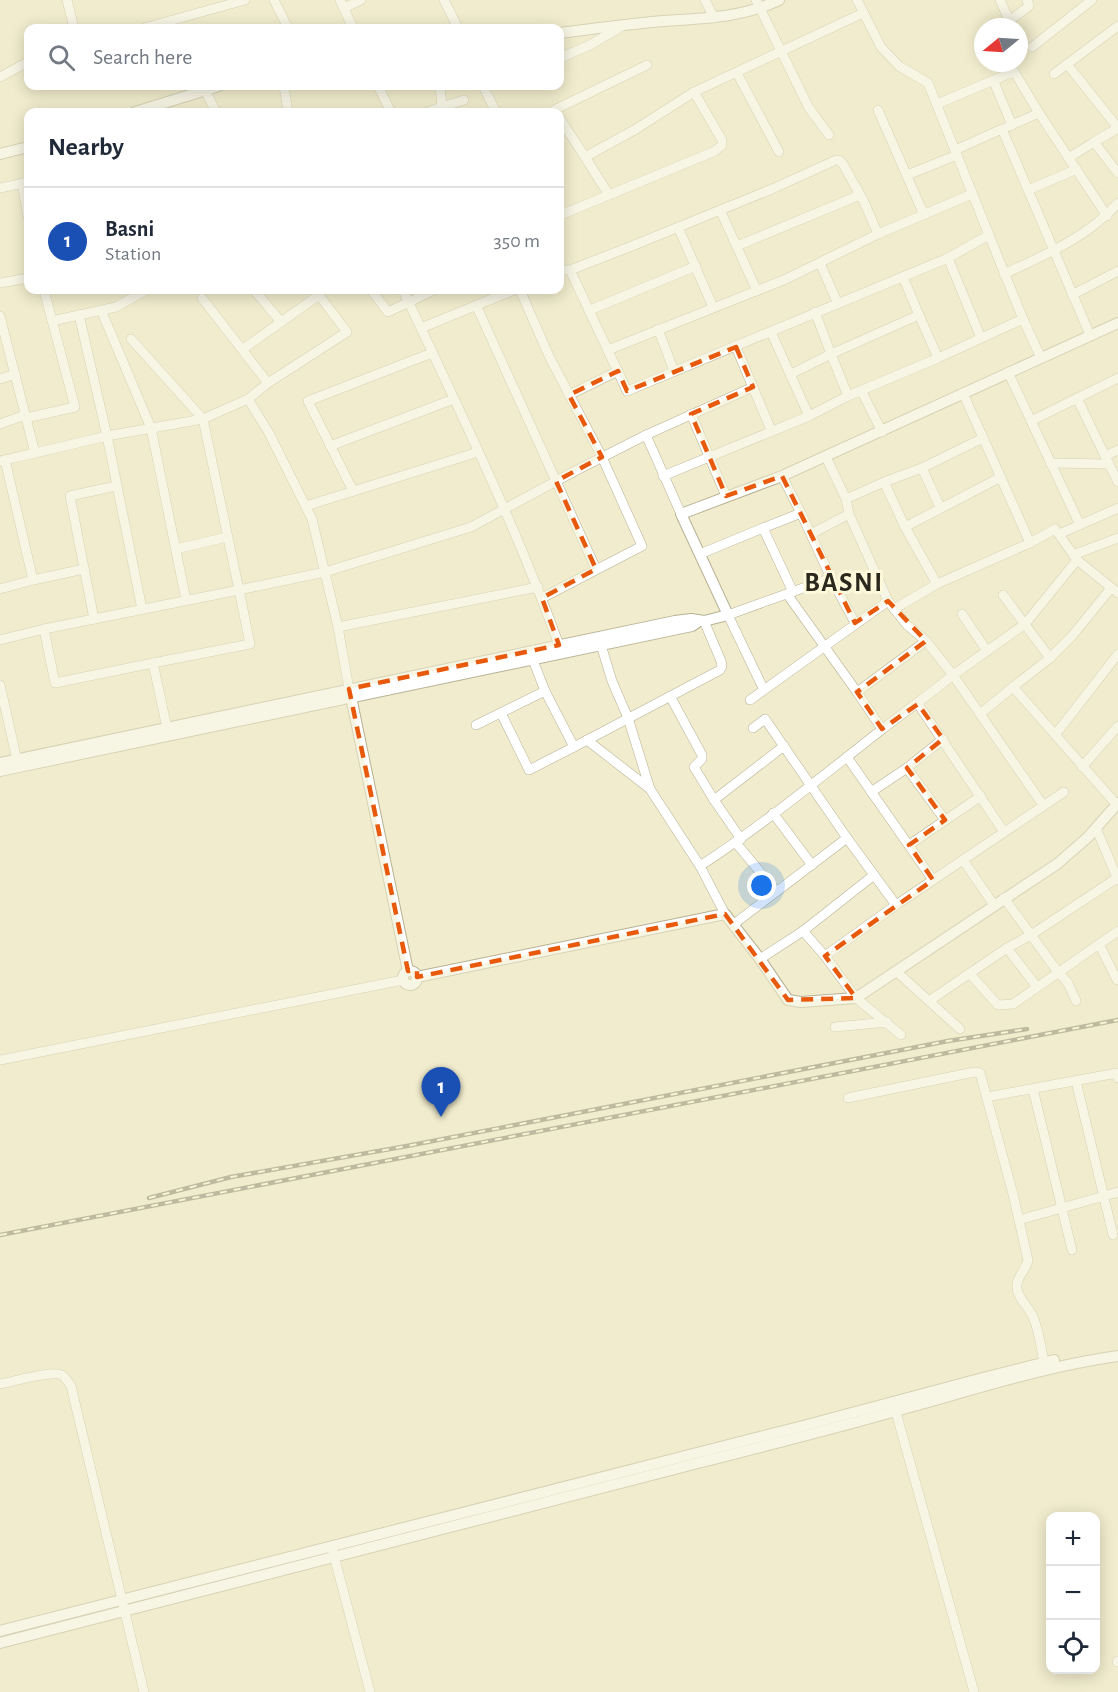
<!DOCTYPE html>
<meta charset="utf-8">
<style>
:root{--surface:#fff;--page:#f2f2f3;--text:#1f2937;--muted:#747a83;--line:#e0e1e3;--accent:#2a6fc0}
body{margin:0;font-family:"Alegreya Sans",sans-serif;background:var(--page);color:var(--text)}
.controls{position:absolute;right:18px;bottom:18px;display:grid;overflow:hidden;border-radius:12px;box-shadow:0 3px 15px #0003}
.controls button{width:54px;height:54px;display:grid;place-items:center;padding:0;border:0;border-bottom:2px solid var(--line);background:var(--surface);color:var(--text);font:30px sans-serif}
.compass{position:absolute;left:974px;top:18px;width:54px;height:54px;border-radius:50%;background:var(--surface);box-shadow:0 3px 15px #0003;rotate:252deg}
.you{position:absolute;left:762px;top:886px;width:21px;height:21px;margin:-15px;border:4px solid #fff;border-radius:50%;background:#1a73e8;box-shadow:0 0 0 9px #1a73e833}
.badge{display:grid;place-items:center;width:39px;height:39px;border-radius:50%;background:var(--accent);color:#fff;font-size:20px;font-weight:700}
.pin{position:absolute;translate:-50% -50px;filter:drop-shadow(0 2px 3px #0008)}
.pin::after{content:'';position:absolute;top:32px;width:21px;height:18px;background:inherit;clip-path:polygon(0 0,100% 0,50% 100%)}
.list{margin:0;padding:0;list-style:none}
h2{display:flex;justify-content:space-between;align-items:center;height:78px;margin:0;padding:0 24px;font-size:26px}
h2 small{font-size:20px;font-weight:400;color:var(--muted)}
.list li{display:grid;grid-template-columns:39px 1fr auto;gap:18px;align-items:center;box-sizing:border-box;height:108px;padding:0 24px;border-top:2px solid var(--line)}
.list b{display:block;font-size:22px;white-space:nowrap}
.list p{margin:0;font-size:20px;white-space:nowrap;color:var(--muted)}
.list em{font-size:20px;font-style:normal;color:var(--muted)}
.icon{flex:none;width:33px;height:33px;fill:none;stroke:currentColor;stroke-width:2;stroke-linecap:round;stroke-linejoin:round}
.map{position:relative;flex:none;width:1118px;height:1692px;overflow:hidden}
.search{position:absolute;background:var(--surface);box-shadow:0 3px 15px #0003;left:24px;top:24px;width:540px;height:66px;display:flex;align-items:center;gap:15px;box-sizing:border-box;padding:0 21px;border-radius:12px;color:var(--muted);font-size:22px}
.panel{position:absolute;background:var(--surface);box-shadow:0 3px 15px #0003;left:24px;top:108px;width:540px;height:186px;border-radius:12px}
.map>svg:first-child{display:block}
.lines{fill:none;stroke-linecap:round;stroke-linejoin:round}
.minor-casing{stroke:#b7b295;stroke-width:10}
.tertiary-casing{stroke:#b7b295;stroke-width:12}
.minor{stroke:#fff;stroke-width:9}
.tertiary{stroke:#fff;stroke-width:10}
.rail-casing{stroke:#7f7c67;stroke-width:4.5}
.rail{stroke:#fef9da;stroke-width:2;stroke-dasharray:7;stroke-linecap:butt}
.marked{fill:none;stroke:#e8590c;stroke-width:4.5;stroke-dasharray:12 8;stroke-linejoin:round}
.labels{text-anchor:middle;stroke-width:6;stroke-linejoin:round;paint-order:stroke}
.district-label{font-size:27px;font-weight:bold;letter-spacing:1.5px;fill:#2b291d;stroke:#fef9da}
</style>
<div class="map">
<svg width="1118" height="1692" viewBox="0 0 1118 1692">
<rect width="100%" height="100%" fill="#f1eccd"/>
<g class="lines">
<g class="minor-casing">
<g id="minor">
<path d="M67,0L74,28"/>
<path d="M274,0L288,28"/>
<path d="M340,0L353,28"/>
<path d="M444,0L458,28"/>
<path d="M705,0L714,18"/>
<path d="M756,0L809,108L829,135"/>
<path d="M1000,0L1012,27"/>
<path d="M344,8L361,0"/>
<path d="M1009,21L1029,6L1027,0"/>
<path d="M144,28L245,0"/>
<path d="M1032,47L1092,0"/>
<path d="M560,58L590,45L624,25"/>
<path d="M1009,63L1039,113L1107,216"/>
<path d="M1067,64L1118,128"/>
<path d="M737,73L779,152"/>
<path d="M1054,74L1118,26"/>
<path d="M0,77L28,62"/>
<path d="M994,82L1012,125"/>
<path d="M284,86L288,112"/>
<path d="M378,86L391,112"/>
<path d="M483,86L496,112"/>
<path d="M205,90L216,112"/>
<path d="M694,92L863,13"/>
<path d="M937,104L1013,72"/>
<path d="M442,107L464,100"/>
<path d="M554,110L647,65"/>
<path d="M878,110L924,215"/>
<path d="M428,112L442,107L440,86"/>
<path d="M560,119L585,157L636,129L694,92L722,140V145L715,151L563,214"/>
<path d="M1007,127L1039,113"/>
<path d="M1118,128L1094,142L1118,173"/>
<path d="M955,150L1002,129L1090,335"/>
<path d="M585,157L609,195"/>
<path d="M1070,157L1094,142"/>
<path d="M907,175L957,155"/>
<path d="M22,183L28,217"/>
<path d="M0,188L28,182"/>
<path d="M1028,190L1077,169"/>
<path d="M720,210L757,291"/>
<path d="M678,227L713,307"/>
<path d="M989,235L1023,319"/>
<path d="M737,246L860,195"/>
<path d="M948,258L981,338"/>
<path d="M820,263L838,304"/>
<path d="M560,270H570L627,248L772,189L836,160H839L843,164L864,202L878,234"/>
<path d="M570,270L627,391L948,258L989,235L928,83L899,66L881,47L857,0"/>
<path d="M1004,274C1045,255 1088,237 1118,203"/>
<path d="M903,277L919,315"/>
<path d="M0,283L28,278"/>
<path d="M254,290L281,322"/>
<path d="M371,290L388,312L434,290"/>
<path d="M403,290C458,407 515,524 559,645"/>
<path d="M520,290L550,358L602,457L642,546L542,598"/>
<path d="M1072,295L1118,271"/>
<path d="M202,298L268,383"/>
<path d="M476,305L596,569"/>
<path d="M101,310L151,428L186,600"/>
<path d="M590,310L696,266"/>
<path d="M79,315L107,436L142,609"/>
<path d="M0,316L35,453L0,461"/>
<path d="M52,321L116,307L146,290"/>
<path d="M421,328L514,290"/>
<path d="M658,329L674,371"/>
<path d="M771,332L809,416"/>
<path d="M736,347L771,430"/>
<path d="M243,349L319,295"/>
<path d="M608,350L786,279L878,234L972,194"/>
<path d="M1008,372L1080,525"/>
<path d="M791,374L831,354L815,312"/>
<path d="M0,379L15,374"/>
<path d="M862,392L882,432"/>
<path d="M569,395L618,371"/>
<path d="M848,396L831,354L919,315L938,358"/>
<path d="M1077,398L1105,456"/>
<path d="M248,399L269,433L312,519L338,627L349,689"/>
<path d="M691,414L726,496"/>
<path d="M26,418L75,407L44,290"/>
<path d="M1031,421L1118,378"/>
<path d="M0,424L25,415"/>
<path d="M646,435L753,387"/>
<path d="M330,446L454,399"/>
<path d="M1118,450L1105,456L1118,482"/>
<path d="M35,453L107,436L203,419L248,399L268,383L347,332L315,290"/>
<path d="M5,460L33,580L84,569"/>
<path d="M1050,463L1109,464"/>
<path d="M922,468L940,507"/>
<path d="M663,476L809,416L848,396L938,358L1023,319L1041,358"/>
<path d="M884,482L922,468L983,438"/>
<path d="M353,491L308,401L432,353"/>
<path d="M846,499L884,482L905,527L937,584L1030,543L963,393"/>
<path d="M306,506L478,452"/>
<path d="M801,513L831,578"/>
<path d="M905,527L1001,477"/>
<path d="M763,528L801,513L782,476"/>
<path d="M811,534L849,514"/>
<path d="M1059,534L1118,508"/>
<path d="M1030,543L1055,529L1077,560L1118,593"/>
<path d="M176,549L227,537"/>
<path d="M700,554L763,528L793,592"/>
<path d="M1073,555L1118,538"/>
<path d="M0,589L33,580"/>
<path d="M787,594L857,692"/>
<path d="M1003,595L1050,658"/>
<path d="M894,609L937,584"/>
<path d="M962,614L987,651"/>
<path d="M94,619L70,496L116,486"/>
<path d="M338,627L538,587"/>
<path d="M44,629L239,590L203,419L131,339"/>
<path d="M0,640L44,629L55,683L153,663L167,728"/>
<path d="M601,645L612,681L628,718L650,789"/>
<path d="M533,660L545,691L574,747L720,670L722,666L721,661L704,621"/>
<path d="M153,663L250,644L239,590L325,572L471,527L575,471L646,435L681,514"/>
<path d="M0,685L17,760"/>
<path d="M1013,687L1050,658L1072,636L1111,588"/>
<path d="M763,688L728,615L831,578L855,623"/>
<path d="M670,696L702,755V759L694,767L714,800L784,746"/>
<path d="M750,700L888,601"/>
<path d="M918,704L1004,832"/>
<path d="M501,713L529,770L574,747"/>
<path d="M980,714L1013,687L1117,805"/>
<path d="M476,725L545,691"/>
<path d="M753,728L765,719L847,838"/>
<path d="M882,729L857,692L926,641"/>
<path d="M1055,735L1118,654"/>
<path d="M587,740L650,789L700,866L725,914"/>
<path d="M847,757L933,880"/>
<path d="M1082,767L1118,726"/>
<path d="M907,768L945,820"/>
<path d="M871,792L907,768L943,739"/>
<path d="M714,800L741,839"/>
<path d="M1043,805L953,675L1025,624L1077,560"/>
<path d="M773,813L812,865"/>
<path d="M1096,828L1118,880"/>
<path d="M736,843L776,891"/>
<path d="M909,845L981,796"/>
<path d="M963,860L994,905"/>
<path d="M700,866C763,825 821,777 880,731C904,712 929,695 953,675L926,641L907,625L888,601L849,514L846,499L826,457"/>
<path d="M1004,898L1031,935L1117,878"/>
<path d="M896,905L1064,792"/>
<path d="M734,924L847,838L896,905L825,956L856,998L901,1035"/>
<path d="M803,931L825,956"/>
<path d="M1099,944L1117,980"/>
<path d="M1007,948L1037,987"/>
<path d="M760,959L803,931L874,875"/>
<path d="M896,971L929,1001L1007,948L1031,935L1058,972L1068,983L1076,1001"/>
<path d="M970,974L998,1005L1013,1004L1118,931"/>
<path d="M929,1001L960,1029"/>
<path d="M835,1027L887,1022"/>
<path d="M0,1060L403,980"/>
<path d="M1076,1081L1113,1235"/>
<path d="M1033,1089L1072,1250"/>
<path d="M987,1097L1117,1073L1118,1078"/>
<path d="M848,1098L974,1072L980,1073L1013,1194L1028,1260C1026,1269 1018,1276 1017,1284C1015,1296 1029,1307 1033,1317C1040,1333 1041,1350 1045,1367"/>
<path d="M1019,1220L1118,1192"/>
<path d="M0,1384C13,1382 51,1370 62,1375C66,1378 68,1382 71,1386L144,1692"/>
<path d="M894,1405L974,1692"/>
<path d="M333,1552L370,1692"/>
<path d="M1117,1662L1118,1661"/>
</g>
</g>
<g class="tertiary-casing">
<g id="tertiary">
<path d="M560,33C590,29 621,25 652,22C697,18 737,20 779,0"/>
<path d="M135,112L219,86"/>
<path d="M0,154L28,147"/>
<path d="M350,692L408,971"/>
<path d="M0,763L675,621L691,619L704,621L728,615L681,514L782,476L1118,323"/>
<path d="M0,771L692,626L699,621"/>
<circle cx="410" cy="978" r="7"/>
<path d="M417,977L725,914L760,959L788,1000L801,1002L856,998L1057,864L1087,838L1118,803"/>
<path d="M0,1631L803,1426L979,1379L1054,1360"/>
<path d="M0,1643C234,1581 469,1524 702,1462C772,1444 841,1427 910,1407C979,1388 1047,1366 1118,1356"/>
</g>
</g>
<use href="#minor" class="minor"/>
<use href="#tertiary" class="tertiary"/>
<g class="rail-casing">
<g id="rail">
<path d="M149,1198L231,1177L407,1146L948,1041L1027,1029"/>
<path d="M0,1235L1118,1020"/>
</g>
</g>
<use href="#rail" class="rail"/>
</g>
<path d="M0 0H1118V1692H0ZM736,347L753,387L691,414L726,496L782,476L855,623L888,601L926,641L857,692L882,729L918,704L943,739L907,768L945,820L909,845L933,880L825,956L856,998L788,1000L725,914L417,977V970L408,971L349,689L559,645L542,598L596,569L556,481L602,457L569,395L618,371L627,391Z" fill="#f1eccd" fill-opacity=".55" fill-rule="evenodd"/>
<path class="marked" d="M736,347L753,387L691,414L726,496L782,476L855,623L888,601L926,641L857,692L882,729L918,704L943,739L907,768L945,820L909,845L933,880L825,956L856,998L788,1000L725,914L417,977V970L408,971L349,689L559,645L542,598L596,569L556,481L602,457L569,395L618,371L627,391Z"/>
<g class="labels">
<g class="district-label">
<text x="844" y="591">BASNI</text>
</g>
</g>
</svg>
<div class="controls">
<button>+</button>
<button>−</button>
<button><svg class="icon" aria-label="locate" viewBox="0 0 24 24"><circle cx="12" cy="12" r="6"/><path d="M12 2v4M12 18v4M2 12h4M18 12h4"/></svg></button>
</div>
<svg class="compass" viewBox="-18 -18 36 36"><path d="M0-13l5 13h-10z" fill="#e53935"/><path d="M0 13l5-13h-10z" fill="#747a83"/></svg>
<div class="you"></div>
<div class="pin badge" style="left:441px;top:1117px;background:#1a4fb4">1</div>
<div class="search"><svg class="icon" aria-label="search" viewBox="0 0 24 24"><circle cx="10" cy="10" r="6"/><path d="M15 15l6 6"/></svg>Search here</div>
<section class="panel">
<h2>Nearby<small></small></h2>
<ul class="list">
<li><span class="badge" style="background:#1a4fb4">1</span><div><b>Basni</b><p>Station</p></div><em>350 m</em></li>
</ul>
</section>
</div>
